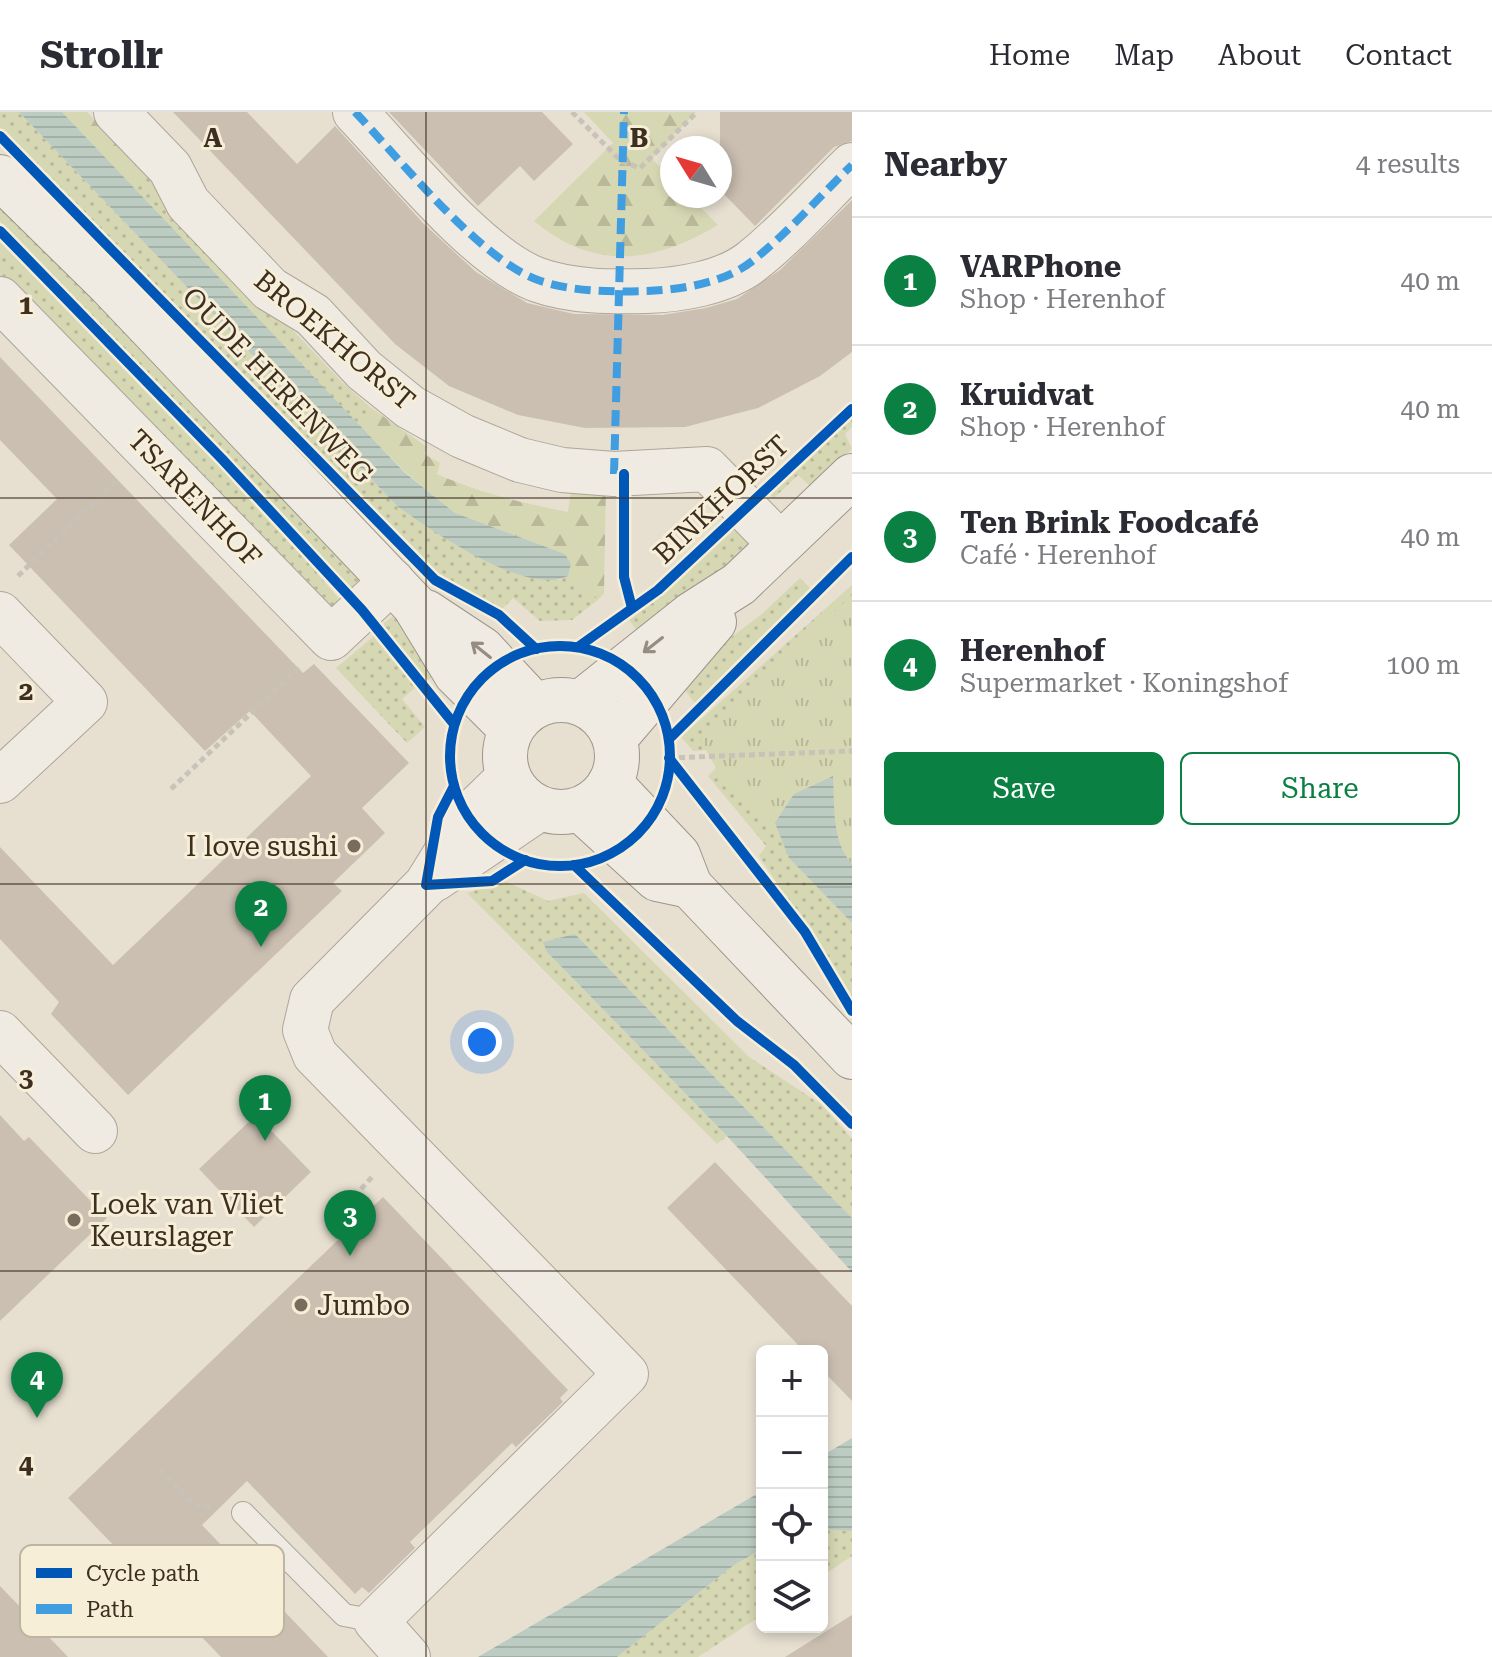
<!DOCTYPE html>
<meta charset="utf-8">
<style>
:root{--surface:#fff;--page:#f2f2f3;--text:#2b2b33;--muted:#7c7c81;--line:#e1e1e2;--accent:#0b8043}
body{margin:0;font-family:"Roboto Serif",serif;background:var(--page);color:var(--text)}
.controls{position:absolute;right:24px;bottom:24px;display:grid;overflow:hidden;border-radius:12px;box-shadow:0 4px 12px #0003}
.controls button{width:72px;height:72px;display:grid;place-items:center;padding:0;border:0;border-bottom:2px solid var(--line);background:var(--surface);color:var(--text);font:40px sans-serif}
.compass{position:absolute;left:660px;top:24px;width:72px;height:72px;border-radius:50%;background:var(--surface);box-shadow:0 4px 12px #0003;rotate:307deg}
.you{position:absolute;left:482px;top:930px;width:28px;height:28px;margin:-20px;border:6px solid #fff;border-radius:50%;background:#1a73e8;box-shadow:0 0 0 12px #1a73e833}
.badge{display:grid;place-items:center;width:52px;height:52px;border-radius:50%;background:var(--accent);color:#fff;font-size:26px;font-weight:700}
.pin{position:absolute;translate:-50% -66px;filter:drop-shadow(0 2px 4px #0008)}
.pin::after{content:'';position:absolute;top:42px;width:28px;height:24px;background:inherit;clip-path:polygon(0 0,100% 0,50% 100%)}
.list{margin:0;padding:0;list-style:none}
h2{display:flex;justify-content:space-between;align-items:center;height:104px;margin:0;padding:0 32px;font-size:34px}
h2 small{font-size:26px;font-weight:400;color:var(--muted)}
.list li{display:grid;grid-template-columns:52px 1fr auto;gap:24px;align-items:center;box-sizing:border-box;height:128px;padding:0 32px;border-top:2px solid var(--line)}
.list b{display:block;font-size:30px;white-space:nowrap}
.list p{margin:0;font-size:26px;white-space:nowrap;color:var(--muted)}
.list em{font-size:26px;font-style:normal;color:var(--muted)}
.actions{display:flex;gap:16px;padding:24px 32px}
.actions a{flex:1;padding:18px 0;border:2px solid var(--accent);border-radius:12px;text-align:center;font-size:28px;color:var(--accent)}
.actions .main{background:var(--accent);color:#fff}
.icon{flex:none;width:44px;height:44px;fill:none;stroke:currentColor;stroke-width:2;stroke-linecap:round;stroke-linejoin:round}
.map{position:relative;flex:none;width:852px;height:1545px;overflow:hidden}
header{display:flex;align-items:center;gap:48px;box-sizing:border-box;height:112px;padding:0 40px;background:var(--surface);border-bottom:2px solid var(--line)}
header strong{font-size:38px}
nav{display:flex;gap:44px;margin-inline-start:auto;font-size:28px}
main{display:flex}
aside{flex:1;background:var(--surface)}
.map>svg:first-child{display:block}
.grass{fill:url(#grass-dots)}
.forest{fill:url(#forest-firs)}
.park{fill:url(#park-tufts)}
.water{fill:url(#water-rules)}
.building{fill:#cbbfb2}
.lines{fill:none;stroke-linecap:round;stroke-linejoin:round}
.lane-casing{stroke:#ada599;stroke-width:24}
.street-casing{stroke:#ada599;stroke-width:46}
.secondary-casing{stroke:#9c958a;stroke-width:46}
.path{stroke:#c8c2b9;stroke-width:5;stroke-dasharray:6 4;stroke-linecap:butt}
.lane{stroke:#efebe3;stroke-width:22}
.street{stroke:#efebe3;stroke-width:44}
.secondary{stroke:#efebe3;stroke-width:44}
.quiet{stroke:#3f9de0;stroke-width:8;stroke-dasharray:16 8;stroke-linecap:butt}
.cycleway-casing{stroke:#f7eed8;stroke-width:15}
.cycleway{stroke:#0057b8;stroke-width:10}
.oneway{stroke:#968c82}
.grid{fill:none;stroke:#3d2e20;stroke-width:2;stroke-opacity:0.55}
.poi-dot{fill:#786c5e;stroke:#f7eed8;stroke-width:3}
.labels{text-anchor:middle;stroke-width:6;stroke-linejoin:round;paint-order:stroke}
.street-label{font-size:28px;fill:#3d2e20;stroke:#f7eed8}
.poi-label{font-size:28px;fill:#3d2e20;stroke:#f7eed8;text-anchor:start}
.key{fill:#f7eed8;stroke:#bfb4a1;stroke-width:2}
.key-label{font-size:22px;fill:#3d2e20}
.grid-label{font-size:26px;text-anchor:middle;font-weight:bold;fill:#3d2e20;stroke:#f7eed8;stroke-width:6;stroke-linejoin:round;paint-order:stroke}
</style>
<header>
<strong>Strollr</strong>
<nav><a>Home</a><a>Map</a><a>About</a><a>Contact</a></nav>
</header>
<main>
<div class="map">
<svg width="852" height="1545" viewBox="0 0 852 1545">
<defs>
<pattern id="grass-dots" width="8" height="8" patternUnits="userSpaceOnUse" patternTransform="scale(2)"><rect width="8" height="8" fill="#d6d7b3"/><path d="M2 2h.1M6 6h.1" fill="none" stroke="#b9b99a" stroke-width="1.8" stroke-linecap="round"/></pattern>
<pattern id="forest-firs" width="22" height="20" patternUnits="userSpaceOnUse" patternTransform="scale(2)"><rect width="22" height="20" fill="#d6d7b3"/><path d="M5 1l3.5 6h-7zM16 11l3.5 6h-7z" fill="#b9b99a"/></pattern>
<pattern id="park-tufts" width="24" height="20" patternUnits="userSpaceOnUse" patternTransform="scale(2)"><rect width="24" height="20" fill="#d6d7b3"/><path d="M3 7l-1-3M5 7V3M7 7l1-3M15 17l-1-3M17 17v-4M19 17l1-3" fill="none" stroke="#b9b99a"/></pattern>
<pattern id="water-rules" width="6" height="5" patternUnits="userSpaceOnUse" patternTransform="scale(2)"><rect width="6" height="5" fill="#bcccc2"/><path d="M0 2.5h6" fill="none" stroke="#a2b0a6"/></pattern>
</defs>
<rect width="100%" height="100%" fill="#e7e0d1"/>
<g class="grass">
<path d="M0,0H19L397,394L560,468L568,464L599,487L572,508L540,509L513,486L502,497L440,462L401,426L0,16Z"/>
<path d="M145,62L342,270L370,295L358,312L133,75Z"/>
<path d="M0,90L364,465L353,478L0,109Z"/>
<path d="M0,130L232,360L345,494L328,506L0,172Z"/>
<path d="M852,304V315L845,322L852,337L812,376L798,363L774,386L770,383Z"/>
<path d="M735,416L749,430V436L641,524L629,508Z"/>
<path d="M800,466L810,476L695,591L679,571L690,557L763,501Z"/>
<path d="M852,473V628L693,639L681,625Z"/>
<path d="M393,504L438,558L428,569L382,513Z"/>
<path d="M374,524L416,575L402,587L425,615L407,631L336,556Z"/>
<path d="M835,648L789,746L852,811V887L759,744L766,734L708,664L722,650Z"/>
<path d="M505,769L548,789L584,781L749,945L822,993L852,1027V1106L575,822L547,840L727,1024L717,1032L467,781Z"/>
<path d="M822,1417L852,1419V1444L822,1464Z"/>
<path d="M762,1437V1503L698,1545H617L734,1453Z"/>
</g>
<g class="forest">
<path d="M62,0H87L145,62L133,75Z"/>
<path d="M584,0H696L652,47L672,67V84H689L718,113C654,151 595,160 534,109L613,31Z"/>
<path d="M370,295L427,335L424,342L440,351L437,362C480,381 522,391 568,400L571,378L606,377L604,481L599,487L568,464L571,452L565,442L455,401L404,359L358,312Z"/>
</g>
<path class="park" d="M852,483V799L722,667L700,627Z"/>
<g class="water">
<path d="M19,0H62L404,360L455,401L565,442L571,452L568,464C526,485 431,418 397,394Z"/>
<path d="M833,664C835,694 831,729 852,752V811L789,746L775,711L794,682Z"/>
<path d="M575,822L852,1106V1160L727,1024L547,840L543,830Z"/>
<path d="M852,1326V1419L822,1417V1344Z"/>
<path d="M762,1379V1437L734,1453L617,1545H478Z"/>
</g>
<g class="building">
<path d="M173,0H247L297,52L335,14L423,111L476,160L527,191L574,202L662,203L706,196L737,187L780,158L852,88V240L820,264L758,296L685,315L585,316L518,303L449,274L395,232Z"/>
<path d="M389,0H542L573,32L534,69L520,54L478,94Z"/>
<path d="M720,0H852V29L834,35L755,114L720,78Z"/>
<path d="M0,245L303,561L314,552L409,651L362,696L385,721L333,771L342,779L128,983L51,902L59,890L0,827V735L113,853L311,664L250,599L205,639L9,433L57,387L0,328Z"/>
<path d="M0,1003L24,1029L29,1025L107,1106L0,1209Z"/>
<path d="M256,1003L311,1060L254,1115L199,1057Z"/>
<path d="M715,1050L852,1194V1289L822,1258V1239H804L667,1096Z"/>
<path d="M383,1085L568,1278L560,1286L563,1290L516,1335L512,1331L410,1430L415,1436L369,1481L362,1475L355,1482L247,1369L202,1413L328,1545H221L68,1386Z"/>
<path d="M0,1474L68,1545H0Z"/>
<path d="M852,1503V1545H785Z"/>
</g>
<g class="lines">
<g class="lane-casing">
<path id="lane" d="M243,1401L344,1503L376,1509"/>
</g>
<g class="street-casing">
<g id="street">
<path d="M116,0L170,56L188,91L270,177L313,203L364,258L410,295L462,324L520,348L562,358L614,362L707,357L780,432"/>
<path d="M355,0C399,46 479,147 538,168C572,180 611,180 647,179C679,178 724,171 751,150C787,122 819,85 852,53"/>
<path d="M0,187L331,526L392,469"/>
<path d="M0,502L85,590L0,669"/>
<path d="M435,767L540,696"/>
<path d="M0,921L95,1019"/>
<path d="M408,1545L376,1509L626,1262L315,943L305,918L312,888L426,773L468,705L508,666"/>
</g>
</g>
<g class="secondary-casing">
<g id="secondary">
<path d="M0,65L109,172L414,493L456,562L511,617"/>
<path d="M426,500L482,537L535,594"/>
<circle cx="561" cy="644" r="56"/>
<path d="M580,591L692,502L739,472L852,364"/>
<path d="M615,626L714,510"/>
<path d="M610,671L678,743L690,774L852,945"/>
<path d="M580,697L657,767L690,774"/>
</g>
</g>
<g class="path">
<path d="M572,0L621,49L640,56L697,0"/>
<path d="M18,464L117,368"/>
<path d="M669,646L852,639"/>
<path d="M171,677L301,554"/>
<path d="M361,1077L374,1063"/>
<path d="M160,1357L193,1392L215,1396"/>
</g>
<use href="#lane" class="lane"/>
<use href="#street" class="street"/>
<use href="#secondary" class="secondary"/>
<g class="quiet">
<path d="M355,0C399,46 479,147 538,168C572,180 611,180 647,179C679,178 724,171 751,150C787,122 819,85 852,53"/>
<path d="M614,362L624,0"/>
</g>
<g class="cycleway-casing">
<g id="cycleway">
<path d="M0,24L435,468L499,503L536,537"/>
<path d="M0,119L222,347L362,498L454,612"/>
<path d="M624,362V465L632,496"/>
<circle cx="560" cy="644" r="110"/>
<path d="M578,535L658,478L852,297"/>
<path d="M669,627L852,445"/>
<path d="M669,646L805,820L852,899"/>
<path d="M454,674L438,705L426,773L492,769L525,748"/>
<path d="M574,753L737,909L794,953L852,1012"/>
</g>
</g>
<use href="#cycleway" class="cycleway"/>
</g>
<defs><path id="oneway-shaft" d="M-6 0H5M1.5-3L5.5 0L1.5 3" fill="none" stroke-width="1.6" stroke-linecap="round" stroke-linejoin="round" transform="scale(2)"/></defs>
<g class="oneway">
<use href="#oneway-shaft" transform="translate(653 533) rotate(142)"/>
<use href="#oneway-shaft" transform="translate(481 538) rotate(-141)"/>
</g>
<path class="grid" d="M426,0V1545M0,386H852M0,772H852M0,1159H852"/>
<g class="poi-dot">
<circle cx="354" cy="734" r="8"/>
<circle cx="74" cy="1108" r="8"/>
<circle cx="301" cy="1193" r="8"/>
</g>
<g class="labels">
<g class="street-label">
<text transform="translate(335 228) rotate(40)" y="10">BROEKHORST</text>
<text transform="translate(278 273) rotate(46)" y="10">OUDE HERENWEG</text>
<text transform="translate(195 386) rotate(46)" y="10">TSARENHOF</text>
<text transform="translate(721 387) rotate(-43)" y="10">BINKHORST</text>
</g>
<g class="poi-label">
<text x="338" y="744" text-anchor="end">I love sushi</text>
<text x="90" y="1102">Loek van Vliet<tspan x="90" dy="32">Keurslager</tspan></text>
<text x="317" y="1203">Jumbo</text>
</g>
</g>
<rect x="20" y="1433" width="264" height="92" rx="12" class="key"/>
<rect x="36" y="1456" width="36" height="10" fill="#0057b8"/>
<rect x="36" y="1492" width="36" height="10" fill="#3f9de0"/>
<g class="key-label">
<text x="86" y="1469">Cycle path</text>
<text x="86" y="1505">Path</text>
</g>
<g class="grid-label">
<text x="213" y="35">A</text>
<text x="639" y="35">B</text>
<text x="26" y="202">1</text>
<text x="26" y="588">2</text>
<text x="26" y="975">3</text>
<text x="26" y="1361">4</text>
</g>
</svg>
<div class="controls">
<button>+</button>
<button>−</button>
<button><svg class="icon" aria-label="locate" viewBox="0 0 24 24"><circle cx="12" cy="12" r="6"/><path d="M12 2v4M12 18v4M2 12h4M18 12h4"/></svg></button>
<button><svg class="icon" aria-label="layers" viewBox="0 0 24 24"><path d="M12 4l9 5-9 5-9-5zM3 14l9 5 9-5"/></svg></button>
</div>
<svg class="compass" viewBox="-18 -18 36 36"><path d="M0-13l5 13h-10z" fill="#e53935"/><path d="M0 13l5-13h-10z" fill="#7c7c81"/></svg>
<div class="you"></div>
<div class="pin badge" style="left:265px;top:1029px">1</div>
<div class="pin badge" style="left:261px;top:835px">2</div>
<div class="pin badge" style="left:350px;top:1144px">3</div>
<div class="pin badge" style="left:37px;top:1306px">4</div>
</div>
<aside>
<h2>Nearby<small>4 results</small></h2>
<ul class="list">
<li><span class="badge">1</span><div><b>VARPhone</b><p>Shop · Herenhof</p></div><em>40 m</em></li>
<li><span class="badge">2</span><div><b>Kruidvat</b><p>Shop · Herenhof</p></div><em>40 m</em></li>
<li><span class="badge">3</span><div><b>Ten Brink Foodcafé</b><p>Café · Herenhof</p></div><em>40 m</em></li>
<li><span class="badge">4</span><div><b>Herenhof</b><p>Supermarket · Koningshof</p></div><em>100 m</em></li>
</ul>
<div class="actions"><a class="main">Save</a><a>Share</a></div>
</aside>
</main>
